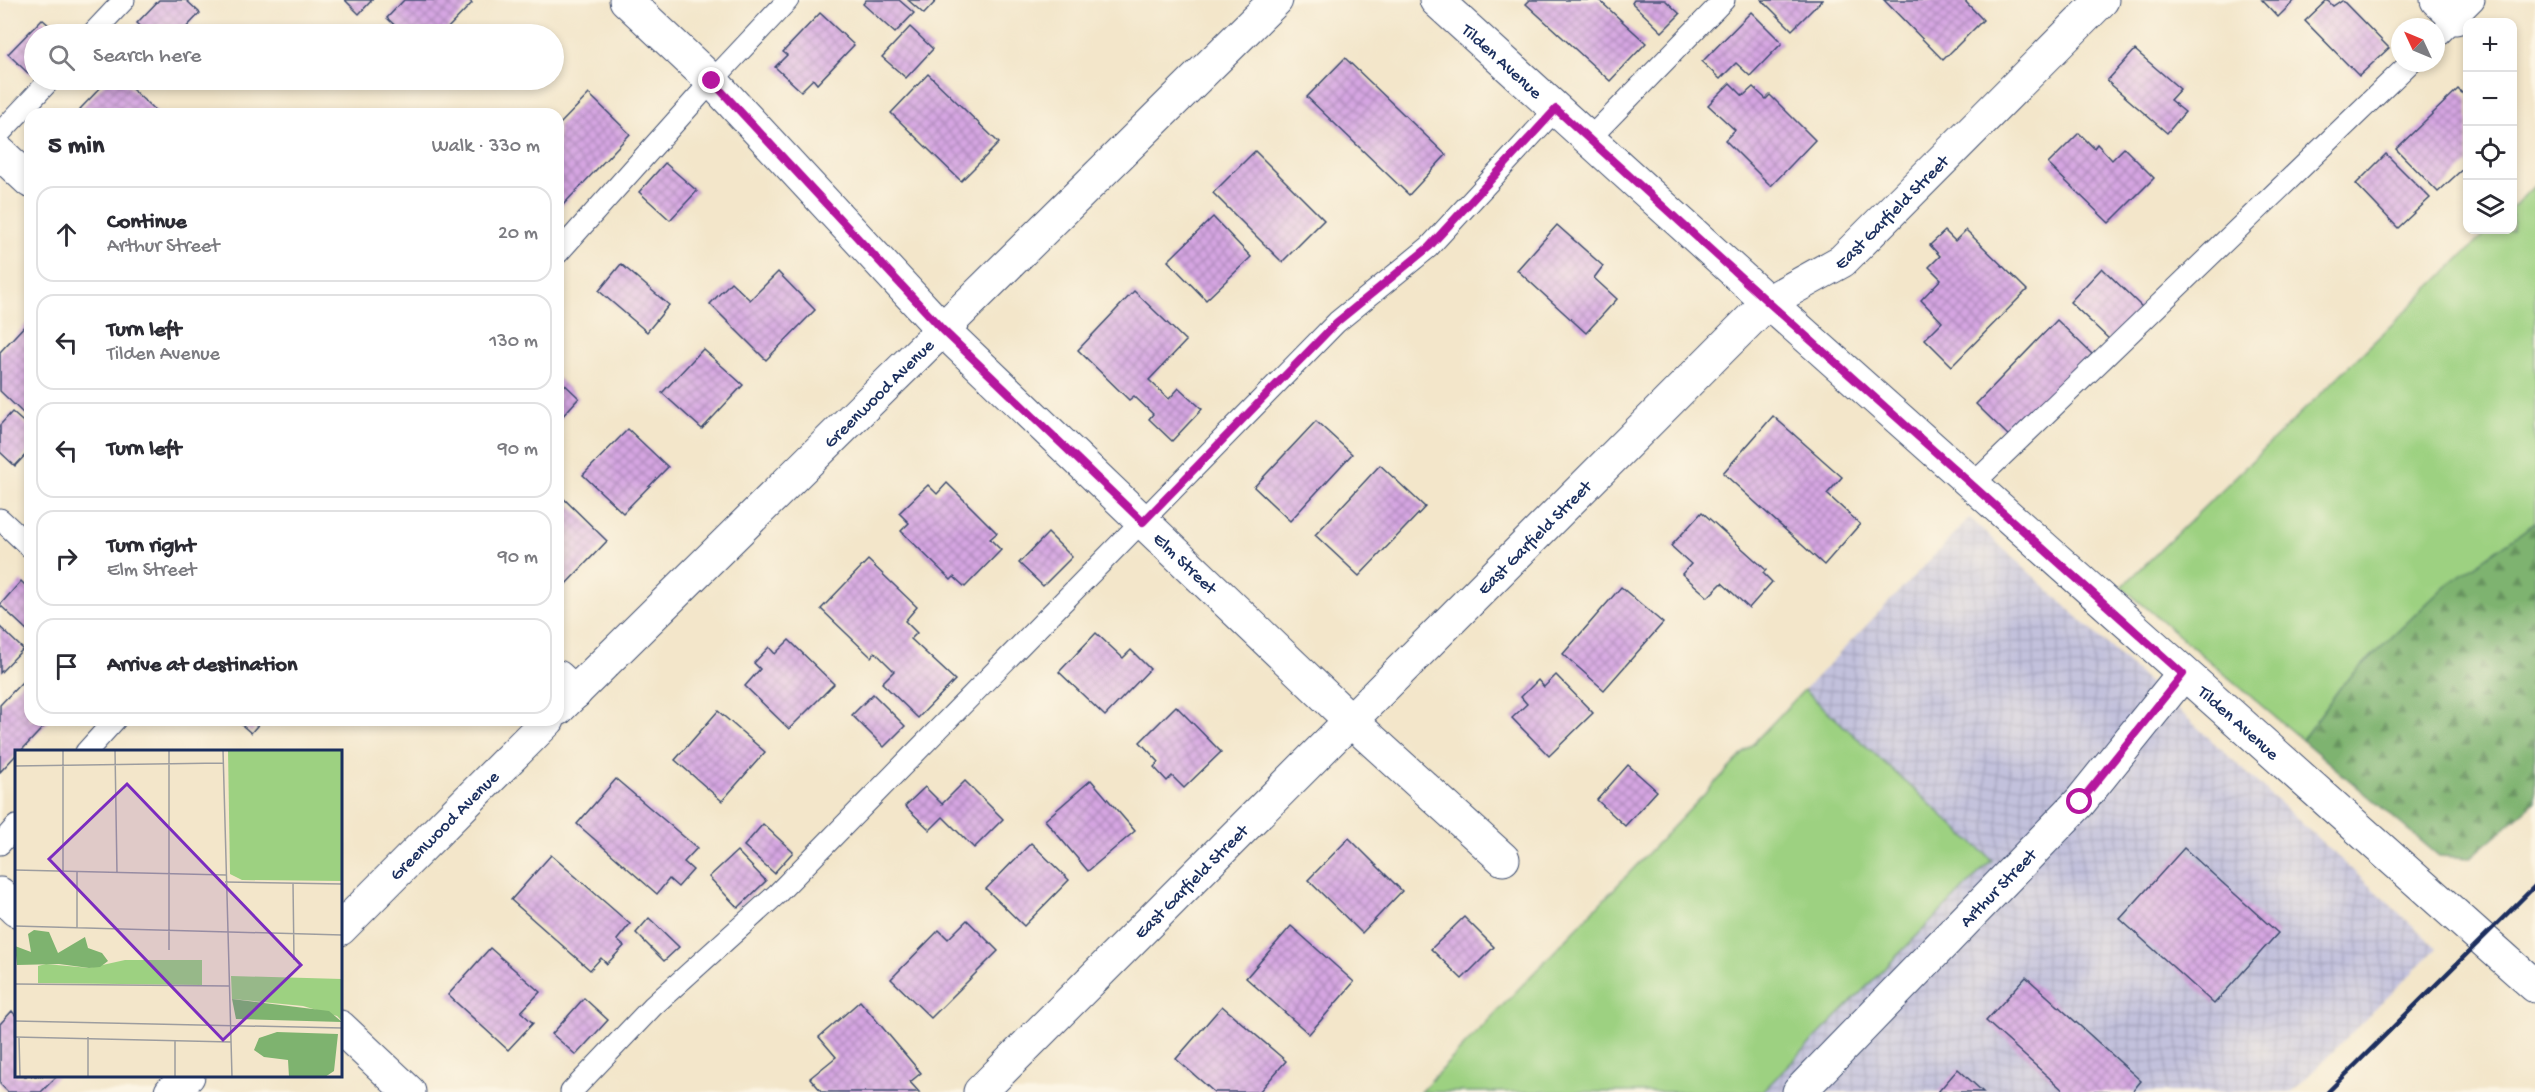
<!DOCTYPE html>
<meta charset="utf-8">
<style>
:root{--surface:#fff;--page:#f2f2f3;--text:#2b2b33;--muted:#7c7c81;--line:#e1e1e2}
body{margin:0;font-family:"Gochi Hand",sans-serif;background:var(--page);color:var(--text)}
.controls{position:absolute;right:18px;top:18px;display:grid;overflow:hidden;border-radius:12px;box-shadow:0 3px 9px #0003}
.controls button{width:54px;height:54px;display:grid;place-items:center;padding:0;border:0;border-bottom:2px solid var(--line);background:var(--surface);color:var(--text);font:30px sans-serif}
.compass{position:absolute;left:2391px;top:18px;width:54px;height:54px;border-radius:50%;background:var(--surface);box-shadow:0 3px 9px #0003;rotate:314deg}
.stop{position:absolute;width:18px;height:18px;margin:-14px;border:4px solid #b5179e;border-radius:50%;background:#fff}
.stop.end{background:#b5179e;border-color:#fff;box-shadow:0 2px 6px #0008}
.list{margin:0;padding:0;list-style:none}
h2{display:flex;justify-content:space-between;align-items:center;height:78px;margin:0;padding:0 24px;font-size:26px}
h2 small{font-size:20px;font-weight:400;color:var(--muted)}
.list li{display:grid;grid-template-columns:39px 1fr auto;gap:18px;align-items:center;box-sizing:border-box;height:96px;margin:0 12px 12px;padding:0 12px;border:2px solid var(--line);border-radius:18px}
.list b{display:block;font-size:22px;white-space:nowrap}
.list p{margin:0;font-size:20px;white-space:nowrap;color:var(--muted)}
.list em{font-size:20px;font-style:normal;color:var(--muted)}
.icon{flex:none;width:33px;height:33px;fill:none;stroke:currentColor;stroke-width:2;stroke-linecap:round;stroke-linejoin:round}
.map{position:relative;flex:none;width:2535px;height:1092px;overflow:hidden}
.search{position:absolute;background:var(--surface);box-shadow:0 3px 9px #0003;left:24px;top:24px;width:540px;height:66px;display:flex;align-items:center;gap:15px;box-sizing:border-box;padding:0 21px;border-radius:33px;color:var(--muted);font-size:22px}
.panel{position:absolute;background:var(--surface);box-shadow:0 3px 9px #0003;left:24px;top:108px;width:540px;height:618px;border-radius:18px}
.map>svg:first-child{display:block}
.industrial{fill:url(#industrial-grid)}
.grass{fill:#9dd181;stroke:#5c8070;stroke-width:1.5}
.forest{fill:url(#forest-firs);stroke:#4c7166;stroke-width:1.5}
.building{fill:url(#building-cross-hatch)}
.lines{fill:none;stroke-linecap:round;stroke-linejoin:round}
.lane-casing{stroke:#3b4a6e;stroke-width:23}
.street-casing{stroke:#3b4a6e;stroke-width:35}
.secondary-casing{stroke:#3b4a6e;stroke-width:35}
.lane{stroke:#fff;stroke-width:21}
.street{stroke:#fff;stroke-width:33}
.secondary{stroke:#fff;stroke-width:33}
.rail{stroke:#1b2f5e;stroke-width:4.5}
.route{stroke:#b5179e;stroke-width:8}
.labels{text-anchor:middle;stroke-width:6;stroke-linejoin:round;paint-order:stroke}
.street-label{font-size:18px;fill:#1b2f5e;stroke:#fcf5e5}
.inset-road{fill:none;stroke:#9d9d9f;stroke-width:1.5}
.view{fill:#7b2cbf;fill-opacity:0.15;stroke:#7b2cbf;stroke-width:3}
.inset-edge{fill:none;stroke:#1b2f5e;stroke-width:3}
</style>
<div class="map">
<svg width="2535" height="1092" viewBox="0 0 2535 1092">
<defs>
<pattern id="industrial-grid" width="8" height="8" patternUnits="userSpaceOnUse" patternTransform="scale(1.5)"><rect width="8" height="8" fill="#c2c1dc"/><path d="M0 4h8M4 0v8" fill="none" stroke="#a6a6bf"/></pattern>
<pattern id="forest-firs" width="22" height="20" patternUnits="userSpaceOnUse" patternTransform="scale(1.5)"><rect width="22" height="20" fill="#7eb36f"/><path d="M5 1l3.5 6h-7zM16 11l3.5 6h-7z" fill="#66925e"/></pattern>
<pattern id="building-cross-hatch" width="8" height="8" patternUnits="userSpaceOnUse" patternTransform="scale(1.5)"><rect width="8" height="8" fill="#d6a6e2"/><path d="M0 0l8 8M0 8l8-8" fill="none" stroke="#ad88ba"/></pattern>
</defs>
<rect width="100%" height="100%" fill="#fcf5e5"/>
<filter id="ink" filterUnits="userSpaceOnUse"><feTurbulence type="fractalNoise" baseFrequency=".0167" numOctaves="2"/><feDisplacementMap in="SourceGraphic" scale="12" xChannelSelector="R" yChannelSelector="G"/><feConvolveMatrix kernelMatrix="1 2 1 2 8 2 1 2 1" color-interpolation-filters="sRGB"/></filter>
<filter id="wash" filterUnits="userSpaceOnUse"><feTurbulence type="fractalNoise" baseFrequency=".008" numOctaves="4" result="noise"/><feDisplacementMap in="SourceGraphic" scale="24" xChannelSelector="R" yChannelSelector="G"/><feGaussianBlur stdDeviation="1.35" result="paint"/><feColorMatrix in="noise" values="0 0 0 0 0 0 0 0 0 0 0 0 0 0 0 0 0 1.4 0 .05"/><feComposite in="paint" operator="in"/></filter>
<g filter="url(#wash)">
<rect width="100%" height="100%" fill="#f3e6ca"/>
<path class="industrial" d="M1970,518L2437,948L2292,1092H1762L1992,860L1804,690Z"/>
<g class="grass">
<path d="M2535,185V523L2445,586L2342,685L2302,740L2122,587L2489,230H2512L2513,207Z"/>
<path d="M1804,690L1992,860L1762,1092H1420Z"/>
</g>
<path class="forest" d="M2535,523V802L2470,858L2439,856L2302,740L2342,685L2445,586Z"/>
<g id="blocks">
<g class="building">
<path d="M159,0H186L200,13L180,34H149L137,23Z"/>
<path d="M345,0H372L359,14Z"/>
<path d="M404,0H469L472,3L442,34H404L387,18Z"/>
<path d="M866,0H899L914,13L895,33L863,4Z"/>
<path d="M908,0H937L924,14Z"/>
<path d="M1530,0H1599L1646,43L1610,81L1526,4Z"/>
<path d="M1634,0H1665L1680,14L1662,32L1632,3Z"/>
<path d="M1762,0H1822L1792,30Z"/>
<path d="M1884,0H1964L1983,20L1943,60Z"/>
<path d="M2262,0H2295L2278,17Z"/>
<path d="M2327,0L2333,6L2342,0L2389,48L2359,76L2305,21Z"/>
<path d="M1751,12L1782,43L1750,76L1736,63L1720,79L1702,62Z"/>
<path d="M820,13L854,45L817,84L813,79L801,91L775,67L787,55L783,52Z"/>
<path d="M42,19L59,34H34V70L30,75L8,54Z"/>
<path d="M910,27L933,49L906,78L882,57Z"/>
<path d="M2135,50L2180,89L2170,100L2185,112L2167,133L2107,81Z"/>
<path d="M1345,58L1446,155L1409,195L1307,97Z"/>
<path d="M928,74L999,143L961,181L891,113Z"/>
<path d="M108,80H122L159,114H85L80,109Z"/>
<path d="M1730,83L1743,96L1753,87L1766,99L1770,95L1815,140L1771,186L1725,140L1735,130L1708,105Z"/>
<path d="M2458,89L2468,99V164L2438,192L2396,149Z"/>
<path d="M589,94L630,134L562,206L558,202V126Z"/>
<path d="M2079,133L2094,148L2097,144L2112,160L2124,148L2154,178L2109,223L2048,164Z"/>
<path d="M1255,151L1324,220L1282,262L1213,193Z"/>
<path d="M2386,154L2430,198L2398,228L2356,184Z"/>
<path d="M665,163L697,191L670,220L639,192Z"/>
<path d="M1213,217L1251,257L1206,300L1168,261Z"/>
<path d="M1557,225L1603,266L1594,278L1617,299L1586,333L1517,270Z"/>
<path d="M1966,230L2027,290L1952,366L1925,339L1942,322L1921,300L1941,279L1929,267L1940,256L1930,245L1945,231L1955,241Z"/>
<path d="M621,264L669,305L647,332L599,291Z"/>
<path d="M2102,268L2142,307L2110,340L2070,302Z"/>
<path d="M778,272L815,310L766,360L710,304L731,282L750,300Z"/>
<path d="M1134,291L1186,341L1149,380L1169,399L1179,388L1202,409L1172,441L1149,419L1153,414L1134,396L1129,400L1078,350Z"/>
<path d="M30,320V409L25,415L0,391V352Z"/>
<path d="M2057,320L2092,354L2011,438L1976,404Z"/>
<path d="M703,349L743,385L702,429L662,393Z"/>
<path d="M558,378L579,398L558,421Z"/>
<path d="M12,412L30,428V450L15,466L0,452V425Z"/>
<path d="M1773,416L1842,477L1827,494L1860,524L1824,565L1723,473Z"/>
<path d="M1316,421L1352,454L1290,521L1254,487Z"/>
<path d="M628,429L668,467L623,513L583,475Z"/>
<path d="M1380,465L1425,507L1359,576L1315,535Z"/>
<path d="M947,483L997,533L990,539L1001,550L965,587L954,577L951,580L901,531L909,523L899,513L928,485L937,494Z"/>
<path d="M558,493L607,541L562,588L558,584Z"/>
<path d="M1702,512L1766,570L1763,573L1772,582L1749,608L1722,583L1708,597L1682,574L1691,564L1671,546Z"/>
<path d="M1048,533L1072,557L1043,586L1019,563Z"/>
<path d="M868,560L917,607L905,621L917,633L911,639L955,680L918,718L882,683L894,671L875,652L871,657L821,609Z"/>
<path d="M21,581L30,590V628L28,631L0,605Z"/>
<path d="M1621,587L1663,623L1604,690L1563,654Z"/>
<path d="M0,627L23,649L0,673Z"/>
<path d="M1096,633L1123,658L1131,650L1150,669L1105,716L1059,672Z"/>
<path d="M789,640L834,684L789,729L745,686L760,669L754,663L769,647L775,654Z"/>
<path d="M1556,675L1593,713L1549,756L1512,718L1527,704L1521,697L1538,680L1544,687Z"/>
<path d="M22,682L30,690V720H50L20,752H16V755L0,772V705Z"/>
<path d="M873,694L905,726L884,747L852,715Z"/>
<path d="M1176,706L1221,752L1184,788L1172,776L1167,781L1154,767L1159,762L1140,742Z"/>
<path d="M718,711L765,752L722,801L675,760Z"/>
<path d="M236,720H262L251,733Z"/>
<path d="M1628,765L1657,791L1625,826L1597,800Z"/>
<path d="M616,779L697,848L684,862L693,870L678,887L669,879L657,894L577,824Z"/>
<path d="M1091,780L1135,831L1088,871L1045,820Z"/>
<path d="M965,781L1003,819L974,848L943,817L930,830L905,806L925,787L942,804Z"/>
<path d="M763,824L793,852L774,873L744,846Z"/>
<path d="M1349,838L1402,891L1362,933L1308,880Z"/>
<path d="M1031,843L1069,880L1024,926L986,889Z"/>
<path d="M2184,848L2278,933L2214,1004L2120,919Z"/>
<path d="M737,851L766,881L738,908L709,877Z"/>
<path d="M551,855L630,924L617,940L624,946L607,964L601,958L590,970L511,900Z"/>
<path d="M1464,917L1494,947L1462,979L1431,949Z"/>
<path d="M649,918L679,947L664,961L636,933Z"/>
<path d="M967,920L998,951L931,1018L891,979L939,930L948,939Z"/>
<path d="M1291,926L1354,982L1309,1034L1246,978Z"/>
<path d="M490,948L540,992L521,1012L533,1023L508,1050L448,995Z"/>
<path d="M2026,977L2141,1081L2132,1092H2065L1986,1021Z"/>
<path d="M584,998L608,1020L576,1055L552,1034Z"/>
<path d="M860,1001L921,1073L910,1082L919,1092H822L810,1078L836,1057L819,1037Z"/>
<path d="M1222,1006L1286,1061L1259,1092H1214L1176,1059Z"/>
<path d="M12,1011L16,1016V1076H57L41,1092H8L0,1084V1024Z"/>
<path d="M1958,1069L1983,1092H1938Z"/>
</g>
</g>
</g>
<g filter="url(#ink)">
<use href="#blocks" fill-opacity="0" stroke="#3b4a6e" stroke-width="1.5"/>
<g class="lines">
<g class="lane-casing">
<g id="lane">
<path d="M92,34L124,0"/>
<path d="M2436,38L2474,0"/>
<path d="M0,133L50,80"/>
<path d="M1589,139L1724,0"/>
<path d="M558,253L712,81L788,0"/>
<path d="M1972,485L2410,63"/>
<path d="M0,519L30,547"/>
<path d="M86,752L115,720"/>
<path d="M0,844L16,826"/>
<path d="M571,1092L653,1006L777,894L1337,322L1429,247L1556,109"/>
</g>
</g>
<g class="street-casing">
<g id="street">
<path id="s1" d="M626,0L712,81L943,330L1350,720L1503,859"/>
<path d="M2437,0L2456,18"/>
<path d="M0,153L30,181"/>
<path d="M558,677L575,693"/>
<path d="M0,894L16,910"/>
<path d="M340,1027L409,1092"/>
<path id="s2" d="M980,1092L1768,302L1842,261L2102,0"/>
<path id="s3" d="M1799,1092L2080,802L2183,674"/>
</g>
</g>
<g class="secondary-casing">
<g id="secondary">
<path id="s4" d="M1436,0L1768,302L2535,986"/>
<path id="s5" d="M558,709L1276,0"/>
<path id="s6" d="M340,929L548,720"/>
<path d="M171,1092L188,1076"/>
</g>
</g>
<use href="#lane" class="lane"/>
<use href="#street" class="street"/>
<use href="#secondary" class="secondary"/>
<path class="rail" d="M2328,1092L2535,886"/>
</g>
</g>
<g class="lines" filter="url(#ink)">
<path class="route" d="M712,81L943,330L1143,522L1337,322L1429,247L1556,109L1768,302L2183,674L2080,802"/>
</g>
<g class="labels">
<g class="street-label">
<text dy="6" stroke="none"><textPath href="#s4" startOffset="90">Tilden Avenue</textPath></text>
<text dy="6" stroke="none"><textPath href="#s2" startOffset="1270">East Garfield Street</textPath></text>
<text dy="6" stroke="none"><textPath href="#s5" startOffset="450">Greenwood Avenue</textPath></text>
<text dy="6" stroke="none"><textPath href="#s2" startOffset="784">East Garfield Street</textPath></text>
<text dy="6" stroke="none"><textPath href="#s1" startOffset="794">Elm Street</textPath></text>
<text dy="6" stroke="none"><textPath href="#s4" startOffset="1080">Tilden Avenue</textPath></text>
<text dy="6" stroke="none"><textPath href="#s6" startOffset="147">Greenwood Avenue</textPath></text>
<text dy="6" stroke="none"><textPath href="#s2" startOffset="298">East Garfield Street</textPath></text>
<text dy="6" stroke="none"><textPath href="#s3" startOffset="285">Arthur Street</textPath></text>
</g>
</g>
<g transform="translate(15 750)">
<rect width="327" height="327" fill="#f3e6ca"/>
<path d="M110,210H187V235L23,233V216L31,214L74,218ZM216,226L327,229V271L322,266L288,256L217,249Z" fill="#9dd181"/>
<path d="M19,180L34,182L43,203L70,187L73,198L87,203L93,211L85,217L74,218L44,214L2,215L0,196L16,202L13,184ZM217,249L314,261L327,272L221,269ZM262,282L323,284L319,321L310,327H274L273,310L249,307L239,300L244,288Z" fill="#7eb36f"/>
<path d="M213,0H327V131L227,130L215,124Z" fill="#9dd181"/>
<path class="inset-road" d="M48,0V121M100,0L102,123M154,0V200M208,0L217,327M0,16L208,13M0,120L211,125M62,122V178M210,132L327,134M278,133L279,210M0,176L327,185M0,234L214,236M0,271L327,278M0,287L216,292M4,287L5,327M73,287V327M160,290V327"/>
<path class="view" d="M112,34L286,215L208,290L34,109Z"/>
<rect width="327" height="327" class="inset-edge"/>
</g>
</svg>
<div class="controls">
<button>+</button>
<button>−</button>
<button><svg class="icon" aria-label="locate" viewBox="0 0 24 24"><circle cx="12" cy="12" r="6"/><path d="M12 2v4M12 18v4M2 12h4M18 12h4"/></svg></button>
<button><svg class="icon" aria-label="layers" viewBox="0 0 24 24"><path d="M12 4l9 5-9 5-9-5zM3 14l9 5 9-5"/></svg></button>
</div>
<svg class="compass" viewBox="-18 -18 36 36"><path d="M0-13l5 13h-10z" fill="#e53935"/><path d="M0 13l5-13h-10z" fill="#7c7c81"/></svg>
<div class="stop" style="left:2080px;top:802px"></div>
<div class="stop end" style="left:712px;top:81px"></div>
<div class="search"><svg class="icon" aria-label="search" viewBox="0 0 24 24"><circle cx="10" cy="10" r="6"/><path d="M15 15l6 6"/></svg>Search here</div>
<section class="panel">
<h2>5 min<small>Walk · 330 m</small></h2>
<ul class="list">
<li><svg class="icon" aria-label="ahead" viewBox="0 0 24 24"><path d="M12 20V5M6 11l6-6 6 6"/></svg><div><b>Continue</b><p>Arthur Street</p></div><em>20 m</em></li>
<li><svg class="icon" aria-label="left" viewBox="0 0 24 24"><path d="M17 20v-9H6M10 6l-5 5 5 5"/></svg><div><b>Turn left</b><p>Tilden Avenue</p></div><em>130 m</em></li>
<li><svg class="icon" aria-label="left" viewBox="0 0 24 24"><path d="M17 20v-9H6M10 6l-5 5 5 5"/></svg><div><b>Turn left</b></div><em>90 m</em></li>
<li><svg class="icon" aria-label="right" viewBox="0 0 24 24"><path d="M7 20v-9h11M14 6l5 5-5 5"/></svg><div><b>Turn right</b><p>Elm Street</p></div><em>90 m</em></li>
<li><svg class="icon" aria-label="arrive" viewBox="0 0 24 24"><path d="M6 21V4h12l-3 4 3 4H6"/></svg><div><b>Arrive at destination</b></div></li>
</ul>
</section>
</div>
